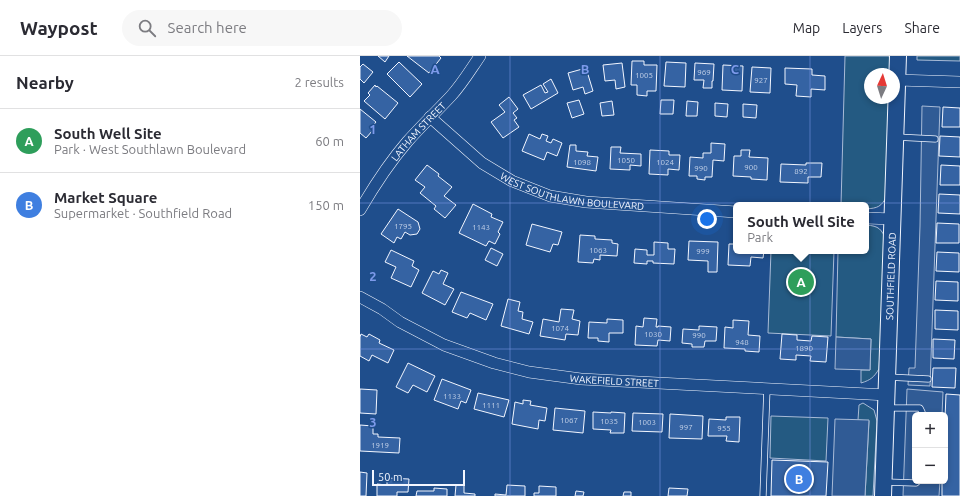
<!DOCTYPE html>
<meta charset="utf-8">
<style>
:root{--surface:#fff;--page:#f7f7f7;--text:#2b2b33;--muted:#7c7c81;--line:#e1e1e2;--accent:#7c3aed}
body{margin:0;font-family:Ubuntu,sans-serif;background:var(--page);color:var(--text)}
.controls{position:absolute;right:12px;bottom:12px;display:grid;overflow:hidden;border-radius:6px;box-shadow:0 2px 6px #0003}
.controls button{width:36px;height:36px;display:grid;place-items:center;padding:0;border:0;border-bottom:1px solid var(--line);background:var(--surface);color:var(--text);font:20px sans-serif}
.compass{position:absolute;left:504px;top:12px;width:36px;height:36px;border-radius:50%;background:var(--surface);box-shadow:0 2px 6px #0003;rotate:4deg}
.scale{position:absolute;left:12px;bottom:10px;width:93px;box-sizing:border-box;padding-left:4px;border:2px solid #f2f6ff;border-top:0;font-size:11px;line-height:14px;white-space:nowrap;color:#f2f6ff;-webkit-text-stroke:3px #1f4e8c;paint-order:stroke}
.you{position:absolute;left:347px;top:163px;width:14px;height:14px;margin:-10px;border:3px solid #fff;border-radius:50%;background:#1a73e8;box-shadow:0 0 0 6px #1a73e833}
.badge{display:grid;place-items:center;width:26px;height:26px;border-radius:50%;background:var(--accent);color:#fff;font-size:13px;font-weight:700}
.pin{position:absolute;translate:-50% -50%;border:2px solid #fff;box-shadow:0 1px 4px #0006}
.popup{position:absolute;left:373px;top:146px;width:136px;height:52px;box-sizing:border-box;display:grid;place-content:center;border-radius:6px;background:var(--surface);filter:drop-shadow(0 1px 3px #0005);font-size:13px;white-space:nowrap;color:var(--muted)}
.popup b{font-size:15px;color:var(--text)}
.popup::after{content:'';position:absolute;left:50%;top:100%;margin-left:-8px;border:8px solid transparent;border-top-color:var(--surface)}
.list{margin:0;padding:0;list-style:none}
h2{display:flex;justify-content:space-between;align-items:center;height:52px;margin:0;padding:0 16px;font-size:17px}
h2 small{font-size:13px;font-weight:400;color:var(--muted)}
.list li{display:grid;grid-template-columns:26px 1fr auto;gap:12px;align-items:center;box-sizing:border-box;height:64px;padding:0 16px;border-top:1px solid var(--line)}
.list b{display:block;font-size:15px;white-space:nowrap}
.list p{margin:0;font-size:13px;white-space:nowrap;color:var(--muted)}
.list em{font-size:13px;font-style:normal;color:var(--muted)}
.icon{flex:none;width:22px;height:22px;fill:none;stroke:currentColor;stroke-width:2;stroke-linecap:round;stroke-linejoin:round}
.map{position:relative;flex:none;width:600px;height:440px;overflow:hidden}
header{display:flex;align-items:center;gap:24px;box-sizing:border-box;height:56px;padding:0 20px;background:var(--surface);border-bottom:1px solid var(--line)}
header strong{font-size:19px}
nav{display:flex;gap:22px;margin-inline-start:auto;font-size:14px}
.search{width:280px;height:36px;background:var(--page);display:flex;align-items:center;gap:10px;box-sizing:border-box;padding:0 14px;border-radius:22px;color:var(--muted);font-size:15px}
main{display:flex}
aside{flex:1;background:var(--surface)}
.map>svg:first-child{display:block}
.green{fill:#245a82;stroke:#a8bbd7}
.parking{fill:#305b95;stroke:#a8bbd7}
.building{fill:#3563a3;stroke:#f2f6ff}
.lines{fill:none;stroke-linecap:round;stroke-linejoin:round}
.service-casing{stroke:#f2f6ff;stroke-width:7}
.minor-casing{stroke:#f2f6ff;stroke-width:12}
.secondary-casing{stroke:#f2f6ff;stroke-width:18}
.service{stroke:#1f4e8c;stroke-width:5.5}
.minor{stroke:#1f4e8c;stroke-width:11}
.secondary{stroke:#1f4e8c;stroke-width:16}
.grid{fill:none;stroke:#7d9aea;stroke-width:1;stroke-opacity:0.55}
.labels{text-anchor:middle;stroke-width:3;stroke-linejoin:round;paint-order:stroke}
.number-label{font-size:8px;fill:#c3d1e8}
.street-label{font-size:10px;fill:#f2f6ff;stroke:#1f4e8c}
.grid-label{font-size:13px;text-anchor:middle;font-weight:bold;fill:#7d9aea;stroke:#1f4e8c;stroke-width:3;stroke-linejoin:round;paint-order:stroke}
</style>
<header>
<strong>Waypost</strong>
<div class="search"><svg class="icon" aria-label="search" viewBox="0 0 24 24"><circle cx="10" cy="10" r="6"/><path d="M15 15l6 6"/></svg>Search here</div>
<nav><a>Map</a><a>Layers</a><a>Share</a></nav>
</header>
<main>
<aside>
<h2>Nearby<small>2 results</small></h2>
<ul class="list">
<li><span class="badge" style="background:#2e9e5b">A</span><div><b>South Well Site</b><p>Park · West Southlawn Boulevard</p></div><em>60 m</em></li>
<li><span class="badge" style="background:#3f7fe0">B</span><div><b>Market Square</b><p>Supermarket · Southfield Road</p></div><em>150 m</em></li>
</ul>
</aside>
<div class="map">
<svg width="600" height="440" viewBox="0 0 600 440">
<rect width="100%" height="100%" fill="#1f4e8c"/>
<g class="green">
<path d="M485,0H529L531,7V18H510V42H530L527,140C521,151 518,152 506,153V149H481Z"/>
<path d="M557,0H600V5L557,4Z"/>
<path d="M506,169C519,170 522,173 526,185L519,313C514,321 511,324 501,327V314H510L511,283L476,281L478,195H506Z"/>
<path d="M411,195H474L471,280L408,277Z"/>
<path d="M503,347L514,354L517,365L513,440H505L509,365L498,364L499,349Z"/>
<path d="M411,360L468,362L466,405L410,402Z"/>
</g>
<g class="parking">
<path d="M562,50L580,51L570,330L548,329L549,312H555L560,170Z"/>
<path d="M476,281L511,283L510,314L475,313Z"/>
<path d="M547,333L583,336L582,359H555V425H580L579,440H543Z"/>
<path d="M475,363L509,364L505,440H472Z"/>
</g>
<g class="building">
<path d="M18,0H29L25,6Z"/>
<path d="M47,0H79L81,2L69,17Z"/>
<path d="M272,5H284V9H297L296,35H287V40L277,39V29H271Z"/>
<path d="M39,6L62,28L50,41L27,18Z"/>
<path d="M306,6L326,7L325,31L304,30Z"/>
<path d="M262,7L265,31L256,33L255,24L245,25L243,9Z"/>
<path d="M335,7L354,8L353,25H352V32H343L344,24H334Z"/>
<path d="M3,8L13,16L4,27L0,23V11Z"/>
<path d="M363,9L383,10L382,35L362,34Z"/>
<path d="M392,11L411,12L410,37L390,36Z"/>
<path d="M226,12L233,35L225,38L223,31L213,34L208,17Z"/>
<path d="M425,12L452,13V19L465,20V34L451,33V41L436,40L437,29L425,28Z"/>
<path d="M191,23L198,37L171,53L163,39L181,29L185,37L188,36L183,28Z"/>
<path d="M15,29L16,31L17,30L38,47L25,63L4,45L10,39L8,37Z"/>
<path d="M149,41L158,53L153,57L157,62L154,64L159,71L143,82L131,66L145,56L139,49Z"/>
<path d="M219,44L224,58L212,62L207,47Z"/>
<path d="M301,44H314L313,58H300Z"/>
<path d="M252,45L254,59L242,60L240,47Z"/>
<path d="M327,45L338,46L337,60H326Z"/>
<path d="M355,47L368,48L367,61L355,60Z"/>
<path d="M383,48L397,49L396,62L383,61Z"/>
<path d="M583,51L600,52V71H582Z"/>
<path d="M0,53L16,66L11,72L13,74L6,82L0,77Z"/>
<path d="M169,78L180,83L182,78L188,80L186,85L191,87L193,83L202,87L197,100L187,96L184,104L162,95Z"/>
<path d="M580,80L600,81V101L579,100Z"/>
<path d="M351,87L365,88L364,105L353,104L352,121H345V124L337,123V120H329L330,101L343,102V97H351Z"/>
<path d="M210,89H216V95L228,96L227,100L238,101L236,115L207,111Z"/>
<path d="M251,91H261L260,97L281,98V110L270,109V114L250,113Z"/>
<path d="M290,94L309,95V99H320L319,114L308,113V119L289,118Z"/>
<path d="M381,94H390L389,101L408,102L407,124L391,123V121L373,120L374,100H381Z"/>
<path d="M446,107H462L461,121H448V127L420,126L421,108L446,109Z"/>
<path d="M67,109L79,118L78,120L92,131L84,140L96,149L85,162L74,153L76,150L60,137L65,131L55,124Z"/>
<path d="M581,109L600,110V129H580Z"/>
<path d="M579,138L600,139V158L578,157Z"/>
<path d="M113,148L132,158L131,161L143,166L138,176L140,178L135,188L129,185L126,190L99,177Z"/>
<path d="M38,153L58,166L60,173L57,178L50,179L45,176L41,183L37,181L34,187L21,178Z"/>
<path d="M577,167L599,168V187H576Z"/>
<path d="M172,168L202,176L198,189L193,188L190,196L166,189Z"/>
<path d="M220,179L235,180V183L252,184V187L258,188L257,200L240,199V204L234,203L233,207L218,206Z"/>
<path d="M329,185L358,186L357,216H348V205L328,204Z"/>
<path d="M294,186L308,187V193H315L314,208L293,207V205H287V208L274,207L275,193L287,194V199H294Z"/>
<path d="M369,188H376V195H404L403,202L391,201L390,210L368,209Z"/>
<path d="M131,192L143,198L137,210L125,204Z"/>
<path d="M31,194L54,205L52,210L59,214L51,231L31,222L36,211L25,206Z"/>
<path d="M577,196L599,197V216L576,215Z"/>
<path d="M81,214L88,217L83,228L94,233L85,249L62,237L73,215L79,218Z"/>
<path d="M576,225L598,226V245L575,244Z"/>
<path d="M101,236L133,248L126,264L110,257L107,262L92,256Z"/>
<path d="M148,243L160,246L158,255L163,256L162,263L173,266L169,278L141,270Z"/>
<path d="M201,253L214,254L212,263L220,265L218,279L206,278L205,284L180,280L183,263L199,266Z"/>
<path d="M575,254L598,255V274L575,273Z"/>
<path d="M284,262L297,263L296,271H298V270L311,271L310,285L298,284L297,290L275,289L276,270L283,271Z"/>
<path d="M247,263L263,264V277H249V286L238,285V282H228L229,266L247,267Z"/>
<path d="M373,264L389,265L388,279L400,280L399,296L385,295V293L364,292L365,271L373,272Z"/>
<path d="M339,270L357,271L356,285H345L344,291H332V288L322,287L323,273L339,274Z"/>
<path d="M1,278L7,281L9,278L20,284L19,287L34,294L28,307L12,299L9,305L0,300V281Z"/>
<path d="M422,278L437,279V284L451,285L452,280L468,281L466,306L450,305L451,300L436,299V304L420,303Z"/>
<path d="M573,283L595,284L594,303L573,302Z"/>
<path d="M48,307L75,320L67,336L53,329L48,337L36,331Z"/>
<path d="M573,312H596L595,332L572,331Z"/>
<path d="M82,323L111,334L106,347L101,345L98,353L74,344Z"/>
<path d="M0,333L17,334L16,358L0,357Z"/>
<path d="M118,337L149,344L144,361L114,353Z"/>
<path d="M586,338L600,339V440H582V425H585V362Z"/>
<path d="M163,344L171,345L170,349L187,352L185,365L179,364L178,373L152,368L155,346L163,348Z"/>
<path d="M195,352L225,355L223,377L193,374Z"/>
<path d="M233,356L251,357V356L265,357L264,377H250L251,374L233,373Z"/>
<path d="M273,357L303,358L302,376L272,375Z"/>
<path d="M310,358L343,360L342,383L309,382Z"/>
<path d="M366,361H380L379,386L366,385L367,380H348L349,363L366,364Z"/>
<path d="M0,369L13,370V378H18V381L40,382L39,397L0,395Z"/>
<path d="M412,404L468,406L466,440H411Z"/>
<path d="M0,416L7,417L6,440H0Z"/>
<path d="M27,422L49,423L48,436H37V440H17V428L27,429Z"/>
<path d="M96,429H104V437L115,438V440H95Z"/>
<path d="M147,429L165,430V440H135V438L146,439Z"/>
<path d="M179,430L196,431V440H174V437H179Z"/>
<path d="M74,432L87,433V440H56L57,435H74Z"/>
<path d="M309,432L328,433L327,440H308Z"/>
<path d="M216,435L224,436L223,440H215Z"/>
<path d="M264,436H271V440H263Z"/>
</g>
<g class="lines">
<g class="service-casing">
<g id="service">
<path d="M536,81L575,83"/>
<path d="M527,321L568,323"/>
<path d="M526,352H560L562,356V359"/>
<path d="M525,426L556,427L558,425"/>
<path d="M403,440L407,332"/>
</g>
</g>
<g class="minor-casing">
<g id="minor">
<path d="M537,24L600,26"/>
<path id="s1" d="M70,61L122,107L152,125L190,140L226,146L376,156"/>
<path id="s2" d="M0,154C14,130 29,107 47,86C61,70 77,55 91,40C102,28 111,13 120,0"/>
<path d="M506,162L533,163"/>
<path id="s3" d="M0,241L22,253L40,266L84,289L134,307L169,316L221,323L527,339"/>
</g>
</g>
<g class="secondary-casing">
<g id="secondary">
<path id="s4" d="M523,440L538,0"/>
</g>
</g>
<use href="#service" class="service"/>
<use href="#minor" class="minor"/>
<use href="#secondary" class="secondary"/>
</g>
<path class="grid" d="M150,0V440M300,0V440M450,0V440M0,147H600M0,293H600"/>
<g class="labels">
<g class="number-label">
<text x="344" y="19">969</text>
<text x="284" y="22">1005</text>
<text x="401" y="27">927</text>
<text x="266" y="107">1050</text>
<text x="222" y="109">1098</text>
<text x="305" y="109">1024</text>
<text x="391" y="114">900</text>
<text x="341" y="115">990</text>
<text x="441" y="118">892</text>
<text x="43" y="173">1795</text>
<text x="121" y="174">1143</text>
<text x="238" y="197">1063</text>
<text x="343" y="198">999</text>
<text x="200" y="275">1074</text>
<text x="293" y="281">1030</text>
<text x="339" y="282">990</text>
<text x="382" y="289">948</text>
<text x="444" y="295">1890</text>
<text x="92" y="343">1133</text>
<text x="131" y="352">1111</text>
<text x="209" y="367">1067</text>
<text x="249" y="368">1035</text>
<text x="287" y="369">1003</text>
<text x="326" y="374">997</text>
<text x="364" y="375">955</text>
<text x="20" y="392">1919</text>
</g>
<g class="street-label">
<text dy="4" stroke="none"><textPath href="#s2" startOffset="98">LATHAM STREET</textPath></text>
<text dy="4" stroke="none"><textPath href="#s1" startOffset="166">WEST SOUTHLAWN BOULEVARD</textPath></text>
<text dy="4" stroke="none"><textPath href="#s4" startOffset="220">SOUTHFIELD ROAD</textPath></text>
<text dy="4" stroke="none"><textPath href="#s3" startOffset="272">WAKEFIELD STREET</textPath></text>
</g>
</g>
<g class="grid-label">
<text x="75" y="18">A</text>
<text x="225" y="18">B</text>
<text x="375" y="18">C</text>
<text x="13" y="78">1</text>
<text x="13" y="225">2</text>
<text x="13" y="371">3</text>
</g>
</svg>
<div class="controls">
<button>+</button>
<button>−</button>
</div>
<svg class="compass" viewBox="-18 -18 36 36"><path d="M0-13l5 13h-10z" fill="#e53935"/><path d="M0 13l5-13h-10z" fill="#7c7c81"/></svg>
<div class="scale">50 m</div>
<div class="you"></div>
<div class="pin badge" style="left:441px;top:226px;background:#2e9e5b">A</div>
<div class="popup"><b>South Well Site</b>Park</div>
<div class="pin badge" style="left:439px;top:423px;background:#3f7fe0">B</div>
</div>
</main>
